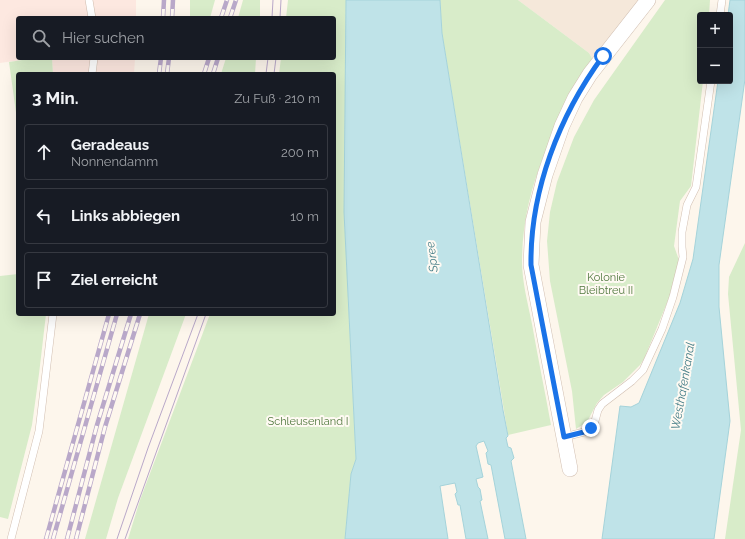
<!DOCTYPE html>
<html lang="de">
<meta charset="utf-8">
<style>
:root{--surface:#171b24;--page:#242831;--text:#f1f3f6;--muted:#9ea1a6;--line:#363941}
body{margin:0;font-family:Raleway,sans-serif;background:var(--page);color:var(--text)}
.controls{position:absolute;right:12px;top:12px;display:grid;overflow:hidden;border-radius:4px;box-shadow:0 4px 16px #0002}
.controls button{width:36px;height:36px;display:grid;place-items:center;padding:0;border:0;border-bottom:1px solid var(--line);background:var(--surface);color:var(--text);font:20px sans-serif}
.stop{position:absolute;width:12px;height:12px;margin:-9px;border:3px solid #1a73e8;border-radius:50%;background:#fff}
.stop.end{background:#1a73e8;border-color:#fff;box-shadow:0 1px 4px #0008}
.list{margin:0;padding:0;list-style:none}
h2{display:flex;justify-content:space-between;align-items:center;height:52px;margin:0;padding:0 16px;font-size:17px}
h2 small{font-size:13px;font-weight:400;color:var(--muted)}
.list li{display:grid;grid-template-columns:26px 1fr auto;gap:12px;align-items:center;box-sizing:border-box;height:56px;margin:0 8px 8px;padding:0 8px;border:1px solid var(--line);border-radius:4px}
.list b{display:block;font-size:15px;white-space:nowrap}
.list p{margin:0;font-size:13px;white-space:nowrap;color:var(--muted)}
.list em{font-size:13px;font-style:normal;color:var(--muted)}
.icon{flex:none;width:22px;height:22px;fill:none;stroke:currentColor;stroke-width:2;stroke-linecap:round;stroke-linejoin:round}
.map{position:relative;flex:none;width:745px;height:539px;overflow:hidden}
.search{position:absolute;background:var(--surface);box-shadow:0 4px 16px #0002;left:16px;top:16px;width:320px;height:44px;display:flex;align-items:center;gap:10px;box-sizing:border-box;padding:0 14px;border-radius:4px;color:var(--muted);font-size:15px}
.panel{position:absolute;background:var(--surface);box-shadow:0 4px 16px #0002;left:16px;top:72px;width:320px;height:244px;border-radius:4px}
.map>svg:first-child{display:block}
.residential{fill:#f5e8da}
.commercial{fill:#fde8e0}
.green{fill:#d8ecc9}
.water{fill:#bfe3e8;stroke:#a5d3da}
.lines{fill:none;stroke-linecap:round;stroke-linejoin:round}
.lane-casing{stroke:#d1beb0;stroke-width:8}
.street-casing{stroke:#d1beb0;stroke-width:16}
.lane{stroke:#fff;stroke-width:7}
.street{stroke:#fff;stroke-width:15}
.tram{stroke:#b9a8c9;stroke-width:1}
.rail-casing{stroke:#b9a8c9;stroke-width:4.5}
.rail{stroke:#fffaf3;stroke-width:3;stroke-dasharray:9;stroke-linecap:butt}
.route{stroke:#1a73e8;stroke-width:5}
.labels{text-anchor:middle;stroke-width:4;stroke-linejoin:round;paint-order:stroke}
.park-label{font-size:11px;fill:#537a41;stroke:#fffaf3}
.water-label{font-size:12px;font-style:italic;fill:#437c86;stroke:#fffaf3}
</style>
<div class="map">
<svg width="745" height="539" viewBox="0 0 745 539">
<rect width="100%" height="100%" fill="#fdf6ec"/>
<path class="residential" d="M518,0H640L593,60L589,53Z"/>
<g class="commercial">
<path d="M0,0H136V18H18V58H35L0,63Z"/>
<path d="M52,58H135L134,74H53Z"/>
</g>
<g class="green">
<path d="M190,0H215L210,18H190Z"/>
<path d="M243,0H260V18H238Z"/>
<path d="M288,0H346L344,212L356,459L351,474L345,539H128L140,500L210,314H334V74H279L281,58H334V18H286Z"/>
<path d="M440,0H518L589,53L593,60C556,126 523,182 522,261C522,282 528,304 532,324C538,358 545,392 551,425L508,435L442,33Z"/>
<path d="M665,0H710L709,15H700V81H703L691,186L680,201L674,246L679,260L669,298L644,359L640,365L623,382L604,395L597,403L587,422L576,429L572,391L550,281L547,241L550,212L557,182L574,137L594,100Z"/>
<path d="M35,58H52L53,74H18V127L9,62Z"/>
<path d="M226,58H256L255,74H221Z"/>
<path d="M745,243V539H725L741,430L728,294L729,277Z"/>
<path d="M18,274V314H46L39,374L32,425L8,519L0,517V276Z"/>
<path d="M149,314H186L118,498L106,539H85Z"/>
</g>
<g class="water">
<path d="M346,0H440L442,33L503,410L508,436L506,438L508,447L511,448L514,458L511,461L526,539H505L491,465L488,464L486,453L488,451L484,441L478,443L476,446L483,477L476,479L478,487L480,489L482,500L480,501L488,539H466L460,505H458L455,494L457,492L455,483L440,486L448,539H345L351,474L356,459L344,212Z"/>
<path d="M730,0H745V79L719,265V307L730,421L714,539H602L620,406L631,407L639,403L680,303L693,259L718,81H730V15H728Z"/>
</g>
<g class="lines">
<g class="lane-casing">
<g id="lane">
<path d="M89,0L92,18"/>
<path d="M720,15L722,0"/>
<path d="M92,74L94,58"/>
<path d="M564,437L584,432L591,428L595,421L598,410L602,404L632,381L643,370L662,329L673,297L683,257L682,247V232L687,205L696,187L711,81"/>
<path d="M11,539L39,431L53,314"/>
</g>
</g>
<g class="street-casing">
<path id="street" d="M570,469L531,265L533,222L545,175L562,126L575,98L590,74L648,0"/>
</g>
<use href="#lane" class="lane"/>
<use href="#street" class="street"/>
<g class="tram">
<path d="M272,18L273,0"/>
<path d="M280,18L281,0"/>
<path d="M266,74L268,58"/>
<path d="M274,74L276,58"/>
<path d="M117,539L148,448L198,314"/>
<path d="M125,539L206,314"/>
</g>
<g class="rail-casing">
<g id="rail">
<path d="M163,18L164,0"/>
<path d="M172,18L173,0"/>
<path d="M221,18L227,0"/>
<path d="M230,18L236,0"/>
<path d="M159,74L161,58"/>
<path d="M167,74L169,58"/>
<path d="M204,74L209,58"/>
<path d="M213,74L218,58"/>
<path d="M46,539L109,314"/>
<path d="M53,539L117,314"/>
<path d="M67,539L97,425L131,314"/>
<path d="M76,539L105,427L140,314"/>
</g>
</g>
<use href="#rail" class="rail"/>
</g>
<g class="lines">
<path class="route" d="M591,428L584,432L564,437L531,265C530,191 559,116 603,56"/>
</g>
<g class="labels">
<g class="park-label">
<text x="606" y="281">Kolonie<tspan x="606" dy="13">Bleibtreu II</tspan></text>
<text x="308" y="425">Schleusenland I</text>
</g>
<g class="water-label">
<text transform="translate(432 257) rotate(-97)" y="4">Spree</text>
<text transform="translate(683 386) rotate(-80)" y="4">Westhafenkanal</text>
</g>
</g>
</svg>
<div class="controls">
<button>+</button>
<button>−</button>
</div>
<div class="stop" style="left:603px;top:56px"></div>
<div class="stop end" style="left:591px;top:428px"></div>
<div class="search"><svg class="icon" aria-label="search" viewBox="0 0 24 24"><circle cx="10" cy="10" r="6"/><path d="M15 15l6 6"/></svg>Hier suchen</div>
<section class="panel">
<h2>3 Min.<small>Zu Fuß · 210 m</small></h2>
<ul class="list">
<li><svg class="icon" aria-label="ahead" viewBox="0 0 24 24"><path d="M12 20V5M6 11l6-6 6 6"/></svg><div><b>Geradeaus</b><p>Nonnendamm</p></div><em>200 m</em></li>
<li><svg class="icon" aria-label="left" viewBox="0 0 24 24"><path d="M17 20v-9H6M10 6l-5 5 5 5"/></svg><div><b>Links abbiegen</b></div><em>10 m</em></li>
<li><svg class="icon" aria-label="arrive" viewBox="0 0 24 24"><path d="M6 21V4h12l-3 4 3 4H6"/></svg><div><b>Ziel erreicht</b></div></li>
</ul>
</section>
</div>
